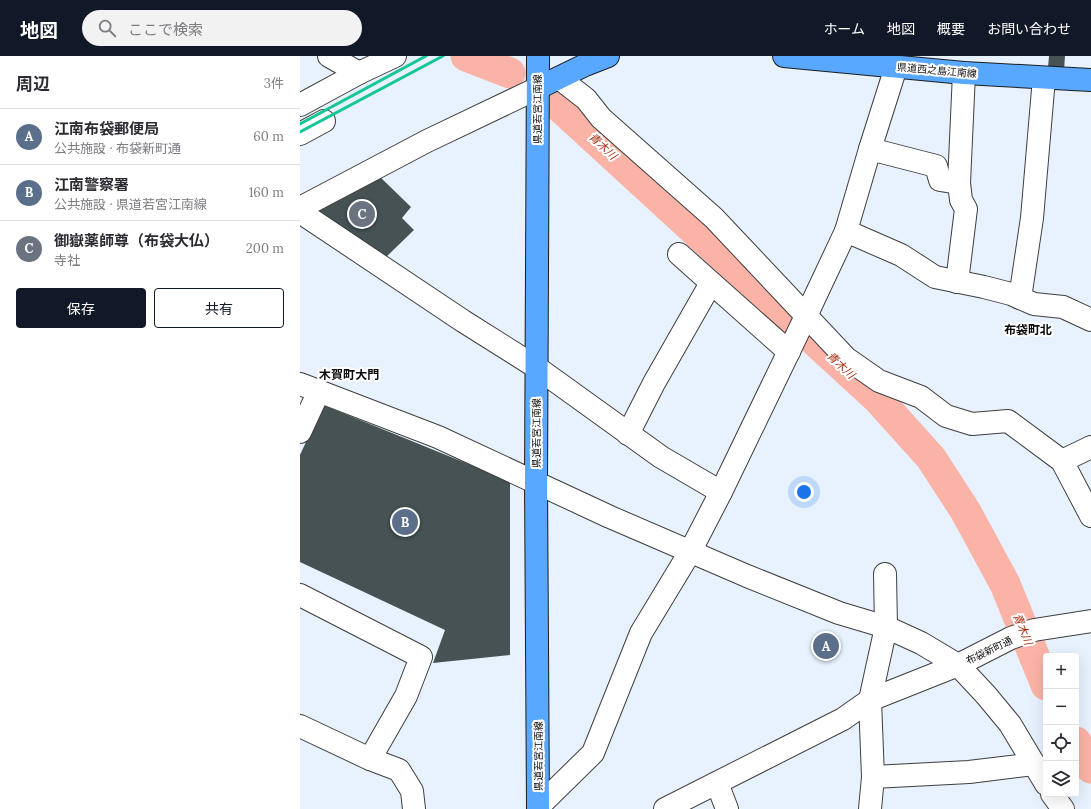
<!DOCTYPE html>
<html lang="ja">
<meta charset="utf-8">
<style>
:root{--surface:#fff;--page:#f2f2f3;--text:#2b2b33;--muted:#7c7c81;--line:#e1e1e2;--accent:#111827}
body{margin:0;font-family:Lora,"Noto Sans JP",serif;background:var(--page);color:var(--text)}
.controls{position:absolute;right:12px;bottom:12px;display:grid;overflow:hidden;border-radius:4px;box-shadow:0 4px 16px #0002}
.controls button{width:36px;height:36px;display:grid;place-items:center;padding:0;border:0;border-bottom:1px solid var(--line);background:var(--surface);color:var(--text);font:20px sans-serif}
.you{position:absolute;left:504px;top:436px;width:14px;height:14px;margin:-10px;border:3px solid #fff;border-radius:50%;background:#1a73e8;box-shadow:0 0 0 6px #1a73e833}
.badge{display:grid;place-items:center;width:26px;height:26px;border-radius:50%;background:var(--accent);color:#fff;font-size:13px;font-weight:700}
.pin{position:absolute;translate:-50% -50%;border:2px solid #fff;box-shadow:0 1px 4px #0006}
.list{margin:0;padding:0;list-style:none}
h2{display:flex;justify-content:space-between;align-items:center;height:52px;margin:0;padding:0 16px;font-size:17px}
h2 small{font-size:13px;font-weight:400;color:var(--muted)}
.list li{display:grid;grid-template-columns:26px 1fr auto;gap:12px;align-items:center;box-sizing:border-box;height:56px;padding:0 16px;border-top:1px solid var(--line)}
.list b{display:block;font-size:15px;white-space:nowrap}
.list p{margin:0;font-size:13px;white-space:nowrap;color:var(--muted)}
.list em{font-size:13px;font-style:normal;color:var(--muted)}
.actions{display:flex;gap:8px;padding:12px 16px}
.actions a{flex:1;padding:9px 0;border:1px solid var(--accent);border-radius:4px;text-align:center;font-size:14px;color:var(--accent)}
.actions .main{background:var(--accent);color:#fff}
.icon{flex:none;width:22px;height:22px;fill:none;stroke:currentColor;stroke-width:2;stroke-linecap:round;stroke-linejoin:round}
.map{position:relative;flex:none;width:791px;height:753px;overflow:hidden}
header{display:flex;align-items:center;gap:24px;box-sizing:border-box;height:56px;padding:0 20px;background:var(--accent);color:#fff}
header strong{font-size:19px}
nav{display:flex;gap:22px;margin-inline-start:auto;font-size:14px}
.search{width:280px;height:36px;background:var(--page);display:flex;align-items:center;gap:10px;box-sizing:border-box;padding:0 14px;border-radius:22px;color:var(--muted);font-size:15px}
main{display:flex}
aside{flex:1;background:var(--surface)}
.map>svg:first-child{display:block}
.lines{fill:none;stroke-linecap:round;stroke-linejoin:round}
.river{stroke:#fcb3a7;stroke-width:31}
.building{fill:#465254}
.minor-casing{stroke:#3e3e3e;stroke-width:24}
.major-casing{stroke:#1c1c1c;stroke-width:24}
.minor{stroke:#fff;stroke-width:22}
.major{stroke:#58a8ff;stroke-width:22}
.rail{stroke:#17c695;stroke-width:3}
.labels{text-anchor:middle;stroke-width:4;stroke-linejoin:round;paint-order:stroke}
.street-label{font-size:10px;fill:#0b0b0b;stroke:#fff}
.water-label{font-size:11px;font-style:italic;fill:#a62a0a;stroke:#fff}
.quarter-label{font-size:12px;font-weight:bold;fill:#0b0b0b;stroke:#fff}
</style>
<header>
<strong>地図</strong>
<div class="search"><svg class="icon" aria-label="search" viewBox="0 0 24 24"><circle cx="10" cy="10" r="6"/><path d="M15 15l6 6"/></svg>ここで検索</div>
<nav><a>ホーム</a><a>地図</a><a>概要</a><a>お問い合わせ</a></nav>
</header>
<main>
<aside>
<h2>周辺<small>3件</small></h2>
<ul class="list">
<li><span class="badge" style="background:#5c6f8a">A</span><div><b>江南布袋郵便局</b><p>公共施設 · 布袋新町通</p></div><em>60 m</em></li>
<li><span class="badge" style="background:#5c6f8a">B</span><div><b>江南警察署</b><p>公共施設 · 県道若宮江南線</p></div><em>160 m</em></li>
<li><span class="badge" style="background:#6b7280">C</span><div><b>御嶽薬師尊（布袋大仏）</b><p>寺社</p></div><em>200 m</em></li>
</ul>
<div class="actions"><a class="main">保存</a><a>共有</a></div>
</aside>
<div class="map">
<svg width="791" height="753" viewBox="0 0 791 753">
<rect width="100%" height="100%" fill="#e8f2ff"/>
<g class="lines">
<g class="river">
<path d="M166,0L210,17"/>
<path d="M259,50L577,342L631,402L666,456L705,528L746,629"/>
<path d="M776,686L791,712"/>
</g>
</g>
<g class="building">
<path d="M749,0H765L764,14L748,12Z"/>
<path d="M77,118L111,151L102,162L114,174L85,202L13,154Z"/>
<path d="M23,349L210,425V599L133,607L145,574L0,506V399Z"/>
</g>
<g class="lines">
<g class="minor-casing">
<g id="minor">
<path d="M29,0L59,17"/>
<path d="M259,22L286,43L301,62L414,162L546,302L579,325L621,341L646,360L672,368L708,365L762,405L791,460"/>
<path d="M0,49L59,17L95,0"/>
<path d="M0,78L24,65"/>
<path d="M570,93L636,110L640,124L659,127"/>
<path d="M0,152L127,85L238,32"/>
<path d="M0,156L163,265L236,311L361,401L421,436"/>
<path d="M546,175L601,199L635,221L684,231L711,238L734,248L763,251L791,264"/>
<path d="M379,198L489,296"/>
<path d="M657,226L666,153L661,144L659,127L664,17"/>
<path d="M720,242L732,162L744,22"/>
<path d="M0,328L138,381L310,461L447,520L539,557L586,571L621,587L658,609L686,639L710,668L746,728"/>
<path d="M0,376L19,335"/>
<path d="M328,378L354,327L411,227"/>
<path d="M762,405L791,391"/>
<path d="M0,539L121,601L106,640L70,703L0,670"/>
<path d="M70,703L99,714L112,735L114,753"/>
<path d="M573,721L669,716L734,708"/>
<path d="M417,727L427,753"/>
<path d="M752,738L763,753"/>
<path d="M238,751L293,697L341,577L390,496L421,436L506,260L546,175L570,93L596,11"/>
<path d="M365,753L543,663L570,644L658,609L711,582L734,574L791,565"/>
<path d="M570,753L573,721L570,644L586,571L585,518"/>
</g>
</g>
<g class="major-casing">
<g id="major">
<path d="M238,0L236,426L238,753"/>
<path d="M484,0L664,17L791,24"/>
<path d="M238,32L285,9L308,0"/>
</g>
</g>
<use href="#minor" class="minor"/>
<use href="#major" class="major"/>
<g class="rail">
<path d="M0,68L126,0"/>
<path d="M0,76L143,0"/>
</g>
</g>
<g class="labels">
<g class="street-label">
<text transform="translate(637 14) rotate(5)" y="4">県道西之島江南線</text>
<text transform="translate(237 53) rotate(-90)" y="4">県道若宮江南線</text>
<text transform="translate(236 377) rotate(-90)" y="4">県道若宮江南線</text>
<text transform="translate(689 594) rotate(-26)" y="4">布袋新町通</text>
<text transform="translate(238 700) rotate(-90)" y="4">県道若宮江南線</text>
</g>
<g class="water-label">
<text transform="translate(303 90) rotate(43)" y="4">青木川</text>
<text transform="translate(541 309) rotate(43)" y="4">青木川</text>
<text transform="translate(723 573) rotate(68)" y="4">青木川</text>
</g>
<g class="quarter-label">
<text x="728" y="278">布袋町北</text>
<text x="49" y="323">木賀町大門</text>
</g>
</g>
</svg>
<div class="controls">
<button>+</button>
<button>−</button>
<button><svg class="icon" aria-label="locate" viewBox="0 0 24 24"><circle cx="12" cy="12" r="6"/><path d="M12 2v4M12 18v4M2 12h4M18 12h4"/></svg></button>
<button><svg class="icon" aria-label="layers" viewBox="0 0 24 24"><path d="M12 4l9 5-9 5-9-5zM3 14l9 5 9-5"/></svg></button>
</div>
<div class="you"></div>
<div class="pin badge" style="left:526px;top:590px;background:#5c6f8a">A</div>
<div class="pin badge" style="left:105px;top:466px;background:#5c6f8a">B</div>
<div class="pin badge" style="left:62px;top:158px;background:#6b7280">C</div>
</div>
</main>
